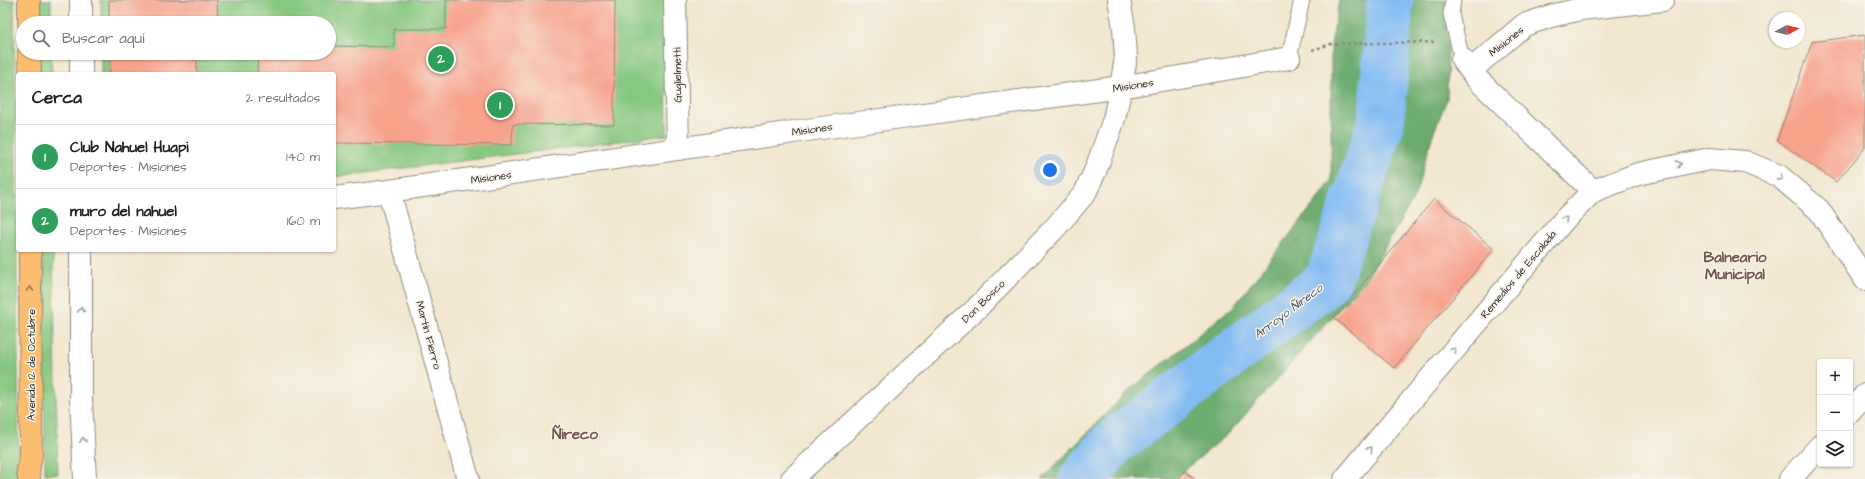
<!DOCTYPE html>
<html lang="es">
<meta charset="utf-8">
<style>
:root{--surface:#fff;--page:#f6f6f6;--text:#202124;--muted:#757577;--line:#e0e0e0;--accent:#2563eb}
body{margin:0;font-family:"Architects Daughter",sans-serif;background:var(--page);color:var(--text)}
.controls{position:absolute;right:12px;bottom:12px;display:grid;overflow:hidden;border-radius:4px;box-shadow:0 1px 3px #0004}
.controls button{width:36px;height:36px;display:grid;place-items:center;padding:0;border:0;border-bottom:1px solid var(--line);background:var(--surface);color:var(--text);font:20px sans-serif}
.compass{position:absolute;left:1769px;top:12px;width:36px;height:36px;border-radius:50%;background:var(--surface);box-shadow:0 1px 3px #0004;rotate:82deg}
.you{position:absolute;left:1050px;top:170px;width:14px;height:14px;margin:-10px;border:3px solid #fff;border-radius:50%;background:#1a73e8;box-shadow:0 0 0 6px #1a73e833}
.badge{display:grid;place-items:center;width:26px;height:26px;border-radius:50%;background:var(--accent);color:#fff;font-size:13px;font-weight:700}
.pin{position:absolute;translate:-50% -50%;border:2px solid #fff;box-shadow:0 1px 4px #0006}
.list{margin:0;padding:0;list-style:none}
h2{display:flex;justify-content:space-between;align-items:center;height:52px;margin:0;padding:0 16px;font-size:17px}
h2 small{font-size:13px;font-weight:400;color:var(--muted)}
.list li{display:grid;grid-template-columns:26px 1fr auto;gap:12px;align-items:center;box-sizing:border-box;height:64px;padding:0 16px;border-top:1px solid var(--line)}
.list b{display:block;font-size:15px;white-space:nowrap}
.list p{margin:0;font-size:13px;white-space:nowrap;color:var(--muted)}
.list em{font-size:13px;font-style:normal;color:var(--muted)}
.icon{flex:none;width:22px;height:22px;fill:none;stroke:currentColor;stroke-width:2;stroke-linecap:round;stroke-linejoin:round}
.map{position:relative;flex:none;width:1865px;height:479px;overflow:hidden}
.search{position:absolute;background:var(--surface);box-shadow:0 1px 3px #0004;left:16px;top:16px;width:320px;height:44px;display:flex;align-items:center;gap:10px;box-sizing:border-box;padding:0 14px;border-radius:22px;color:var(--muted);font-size:15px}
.panel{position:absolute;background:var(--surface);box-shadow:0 1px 3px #0004;left:16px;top:72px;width:320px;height:180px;border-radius:4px}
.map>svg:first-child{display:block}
.green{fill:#87c880;stroke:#597a56}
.forest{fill:#6dac6e;stroke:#4c6c4c}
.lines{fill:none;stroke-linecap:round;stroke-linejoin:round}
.river{stroke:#83bbf3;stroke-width:47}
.building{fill:#f7a38c}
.service-casing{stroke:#8e897d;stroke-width:17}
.minor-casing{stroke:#8e897d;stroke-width:24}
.tertiary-casing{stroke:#8e897d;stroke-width:24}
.primary-casing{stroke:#8e897d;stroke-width:24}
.path{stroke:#8e897d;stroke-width:2.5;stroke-dasharray:3 3;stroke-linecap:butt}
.service{stroke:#fff;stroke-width:15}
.minor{stroke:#fff;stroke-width:22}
.tertiary{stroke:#fff;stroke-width:22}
.primary{stroke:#fcbd6f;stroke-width:22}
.oneway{stroke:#a0a0a0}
.oneway2{stroke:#896d4a}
.labels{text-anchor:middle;stroke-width:3;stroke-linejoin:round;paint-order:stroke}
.street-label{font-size:11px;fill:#2b2b2b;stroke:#f7f3e8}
.water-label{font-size:12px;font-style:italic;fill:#455667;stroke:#f7f3e8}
.district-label{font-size:15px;font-weight:bold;fill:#72554d;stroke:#f7f3e8}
</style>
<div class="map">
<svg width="1865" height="479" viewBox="0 0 1865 479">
<rect width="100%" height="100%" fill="#f7f3e8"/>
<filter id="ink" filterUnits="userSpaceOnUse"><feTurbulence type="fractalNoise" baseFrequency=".025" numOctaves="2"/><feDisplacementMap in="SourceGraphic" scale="8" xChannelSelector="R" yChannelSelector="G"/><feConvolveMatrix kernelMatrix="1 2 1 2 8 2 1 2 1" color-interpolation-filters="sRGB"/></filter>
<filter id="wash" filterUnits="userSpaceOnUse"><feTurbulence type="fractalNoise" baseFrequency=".012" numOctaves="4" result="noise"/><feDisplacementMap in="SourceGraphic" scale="16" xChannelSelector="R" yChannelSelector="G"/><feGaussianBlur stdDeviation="0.9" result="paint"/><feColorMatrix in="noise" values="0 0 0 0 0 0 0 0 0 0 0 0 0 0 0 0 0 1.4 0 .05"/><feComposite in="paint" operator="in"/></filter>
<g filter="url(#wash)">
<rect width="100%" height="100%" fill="#f2e7cf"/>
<g class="green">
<path d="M0,0H14L19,479H0Z"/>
<rect x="38" y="0" width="13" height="23"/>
<path d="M101,0H665L667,135L334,177V74H101V53H329V23H101Z"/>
<path d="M38,53H51L52,74H39Z"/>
<path d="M42,250H53L58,474H45Z"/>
</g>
<path class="forest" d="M1339,0H1446L1448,42L1447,99L1432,137L1415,196L1367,278L1228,434L1174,479H1042L1124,395L1234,306L1331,182V44Z"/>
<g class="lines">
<path class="river" d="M1082,479L1112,444L1328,281L1381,123L1390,0"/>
</g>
<g id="blocks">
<g class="building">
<path d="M109,0H217L218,23H109Z"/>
<path d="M446,0H615L614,125L513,124L512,145L334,143V74H257L258,53H329V46L394,47V29H446Z"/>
<path d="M1865,35V148L1836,182L1777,140L1812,42Z"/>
<rect x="110" y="53" width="87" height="21"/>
<path d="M1434,199L1494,249L1394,368L1334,318Z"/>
<path d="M1185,471L1195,479H1178Z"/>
</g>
</g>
</g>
<g filter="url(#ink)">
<use href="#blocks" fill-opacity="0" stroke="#8e897d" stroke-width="1"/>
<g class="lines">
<g class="service-casing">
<g id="service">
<path d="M1453,0L1451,14L1462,59"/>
<path d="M1289,58L1302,0"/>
</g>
</g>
<g class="minor-casing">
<g id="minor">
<path d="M675,0L678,149"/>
<path d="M1462,59L1477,79L1593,191"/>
<path d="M1471,70L1524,25L1551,16L1581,9L1663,0"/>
<path d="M389,191L468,479"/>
<path d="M334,198L389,191L807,130L1121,87L1289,58"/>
<path d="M1850,412L1865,395"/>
<path d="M792,479L976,309L1054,229L1085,193L1096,169L1114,119L1121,87L1126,57L1124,28L1119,0"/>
<path d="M1345,479L1564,220L1593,191L1638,174L1710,159L1745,162L1779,176L1819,210L1865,279"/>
<path d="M1790,479L1820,446"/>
</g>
</g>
<g class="tertiary-casing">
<g id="tertiary">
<path d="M81,23V0"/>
<path d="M81,74V53"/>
<path d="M81,250V398L85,479"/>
</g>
</g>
<g class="primary-casing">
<g id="primary">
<path d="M29,0V23"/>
<path d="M29,53L30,74"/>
<path d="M29,479L28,472L31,454L30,250"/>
</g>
</g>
<path class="path" d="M1312,50L1331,44L1436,42"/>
<use href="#service" class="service"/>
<use href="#minor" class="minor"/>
<use href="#tertiary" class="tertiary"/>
<use href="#primary" class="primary"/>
</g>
<defs><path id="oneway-chevron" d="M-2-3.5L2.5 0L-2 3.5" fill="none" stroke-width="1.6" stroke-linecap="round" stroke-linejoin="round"/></defs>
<g class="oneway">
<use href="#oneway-chevron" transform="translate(1679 164) rotate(-12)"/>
<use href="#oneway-chevron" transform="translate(1780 178) rotate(33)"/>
<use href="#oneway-chevron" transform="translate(1565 219) rotate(-47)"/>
<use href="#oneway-chevron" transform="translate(81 310) rotate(-90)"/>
<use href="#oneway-chevron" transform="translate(1454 350) rotate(-50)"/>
<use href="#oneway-chevron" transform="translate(83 440) rotate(-93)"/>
<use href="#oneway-chevron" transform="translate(1370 449) rotate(-50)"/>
</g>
<use class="oneway2" href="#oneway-chevron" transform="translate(30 289) rotate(-90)"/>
</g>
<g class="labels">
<g class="street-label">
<text transform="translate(1506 41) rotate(-39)" y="4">Misiones</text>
<text transform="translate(677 75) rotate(-91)" y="4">Guglielmetti</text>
<text transform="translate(1133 85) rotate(-9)" y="4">Misiones</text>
<text transform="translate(812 129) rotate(-8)" y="4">Misiones</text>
<text transform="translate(491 177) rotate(-8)" y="4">Misiones</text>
<text transform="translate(1518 274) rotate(-50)" y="4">Remedios de Escalada</text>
<text transform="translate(983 301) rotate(-45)" y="4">Don Bosco</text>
<text transform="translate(429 335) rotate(75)" y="4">Martín Fierro</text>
<text transform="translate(31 365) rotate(-90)" y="4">Avenida 12 de Octubre</text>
</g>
<g class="water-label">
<text transform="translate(1288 311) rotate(-37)" y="4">Arroyo Ñireco</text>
</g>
<g class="district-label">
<text x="1735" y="262">Balneario<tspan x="1735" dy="17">Municipal</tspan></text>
<text x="575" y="439">Ñireco</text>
</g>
</g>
</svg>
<div class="controls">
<button>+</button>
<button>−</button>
<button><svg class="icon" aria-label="layers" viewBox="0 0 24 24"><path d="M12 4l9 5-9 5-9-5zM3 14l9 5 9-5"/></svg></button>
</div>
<svg class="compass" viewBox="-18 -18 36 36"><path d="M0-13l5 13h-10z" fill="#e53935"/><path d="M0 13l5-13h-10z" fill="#757577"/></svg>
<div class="you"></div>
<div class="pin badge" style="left:500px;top:105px;background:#2e9e5b">1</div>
<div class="pin badge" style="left:441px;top:59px;background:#2e9e5b">2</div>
<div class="search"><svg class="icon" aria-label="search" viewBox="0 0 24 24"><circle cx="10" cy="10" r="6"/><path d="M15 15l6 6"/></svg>Buscar aquí</div>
<section class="panel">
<h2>Cerca<small>2 resultados</small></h2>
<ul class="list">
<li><span class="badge" style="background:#2e9e5b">1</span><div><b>Club Nahuel Huapi</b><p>Deportes · Misiones</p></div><em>140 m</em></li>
<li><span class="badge" style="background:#2e9e5b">2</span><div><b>muro del nahuel</b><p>Deportes · Misiones</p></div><em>160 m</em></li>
</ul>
</section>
</div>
